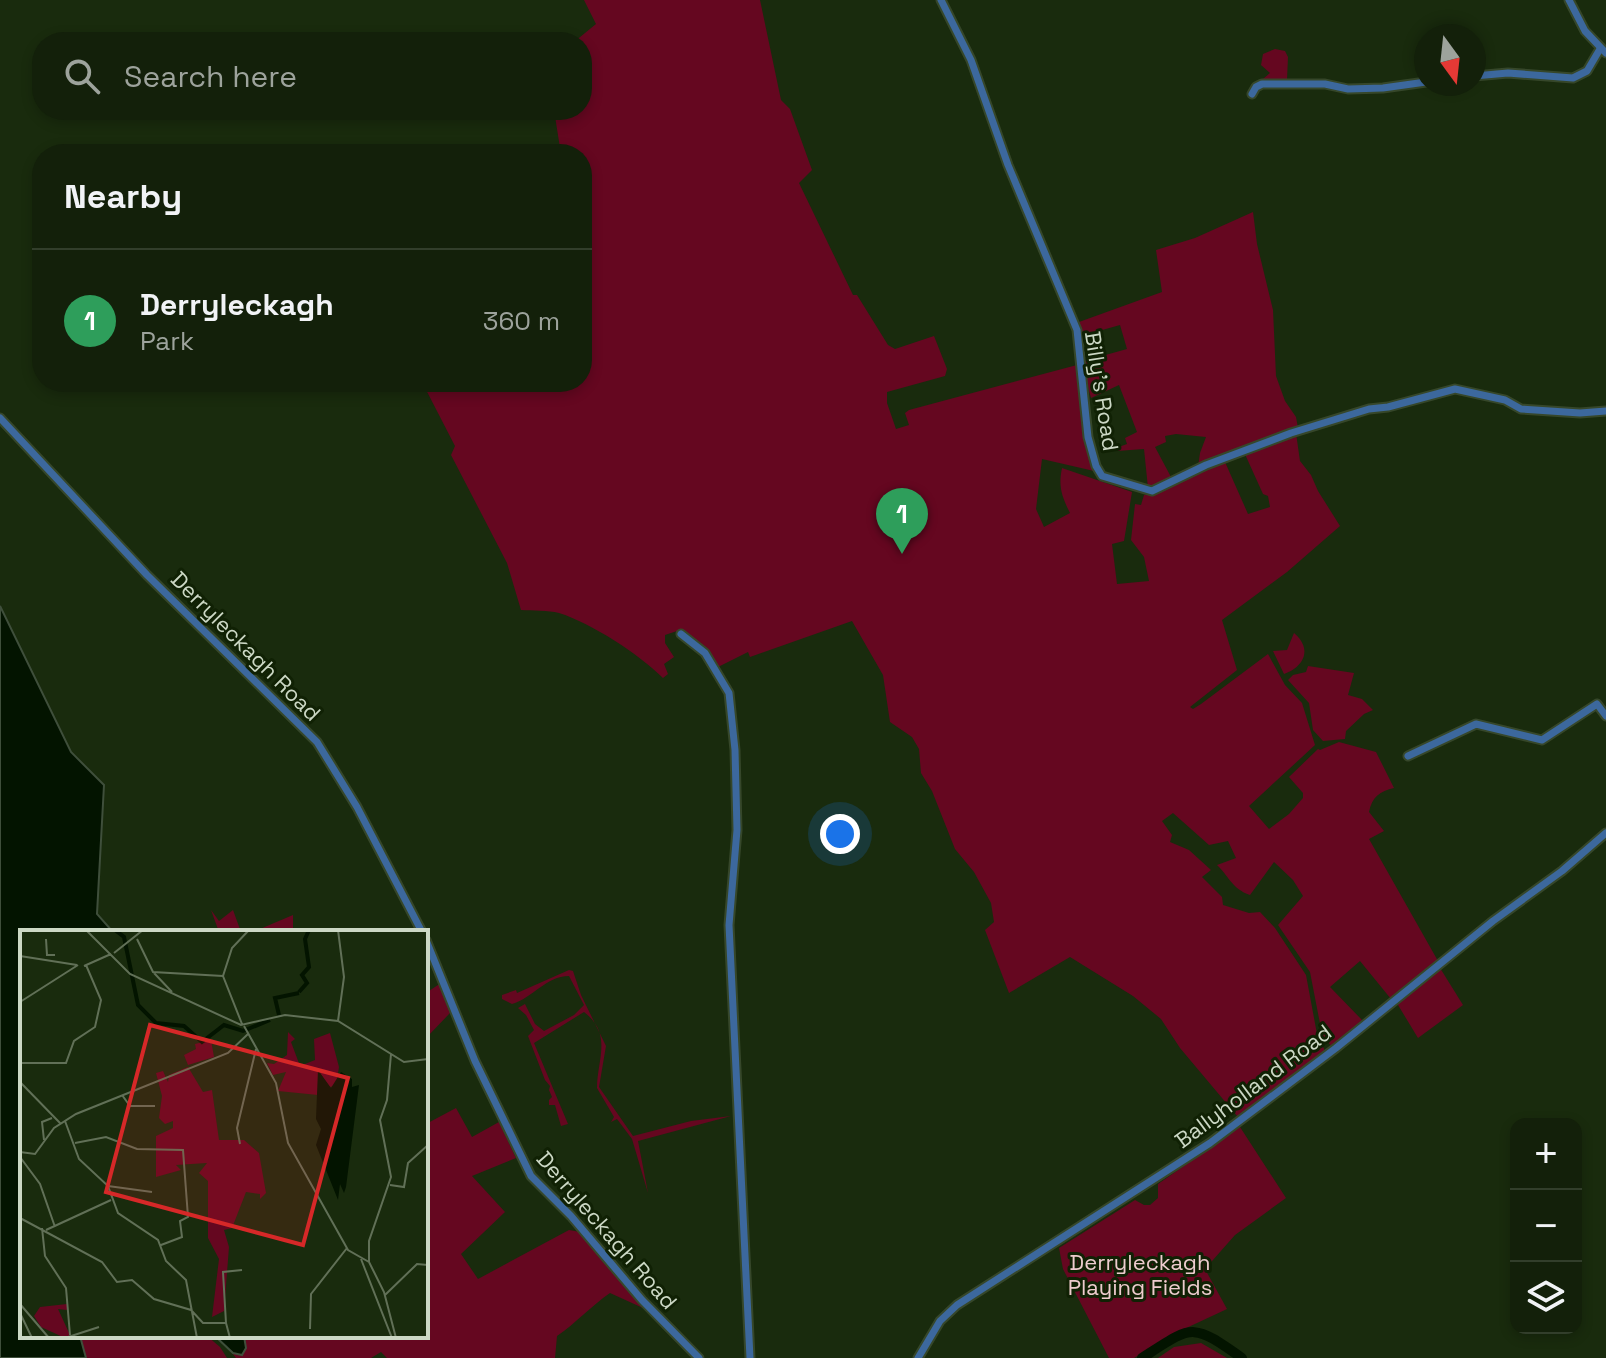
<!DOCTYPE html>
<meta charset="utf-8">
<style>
:root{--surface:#13200a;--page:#1c2813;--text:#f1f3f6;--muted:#9da39c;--line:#323e2b;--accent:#d99af7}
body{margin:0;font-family:"Space Grotesk",sans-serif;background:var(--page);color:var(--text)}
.controls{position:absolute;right:24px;bottom:24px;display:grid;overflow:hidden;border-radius:16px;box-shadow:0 4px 12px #0003}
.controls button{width:72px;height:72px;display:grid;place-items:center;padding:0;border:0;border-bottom:2px solid var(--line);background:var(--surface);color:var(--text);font:40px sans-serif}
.compass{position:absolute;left:1414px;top:24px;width:72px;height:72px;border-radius:50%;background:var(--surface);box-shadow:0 4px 12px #0003;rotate:165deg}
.you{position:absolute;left:840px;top:834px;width:28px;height:28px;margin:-20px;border:6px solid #fff;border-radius:50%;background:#1a73e8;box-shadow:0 0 0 12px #1a73e833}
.badge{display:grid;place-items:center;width:52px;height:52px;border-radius:50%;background:var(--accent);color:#fff;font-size:26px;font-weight:700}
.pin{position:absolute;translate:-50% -66px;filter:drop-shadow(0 2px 4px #0008)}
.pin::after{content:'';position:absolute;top:42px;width:28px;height:24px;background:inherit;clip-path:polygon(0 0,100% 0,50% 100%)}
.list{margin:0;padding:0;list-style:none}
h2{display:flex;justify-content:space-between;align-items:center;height:104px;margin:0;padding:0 32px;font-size:34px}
h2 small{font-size:26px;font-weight:400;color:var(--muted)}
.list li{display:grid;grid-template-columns:52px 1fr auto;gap:24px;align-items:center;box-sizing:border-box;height:144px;padding:0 32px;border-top:2px solid var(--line)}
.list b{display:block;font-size:30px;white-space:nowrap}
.list p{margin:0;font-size:26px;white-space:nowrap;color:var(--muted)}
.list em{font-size:26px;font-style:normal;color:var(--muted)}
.icon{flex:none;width:44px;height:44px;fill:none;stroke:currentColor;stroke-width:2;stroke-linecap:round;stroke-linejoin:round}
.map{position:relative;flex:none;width:1606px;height:1358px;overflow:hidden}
.search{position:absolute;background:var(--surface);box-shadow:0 4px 12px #0003;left:32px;top:32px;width:560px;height:88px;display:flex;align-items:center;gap:20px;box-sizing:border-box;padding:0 28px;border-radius:32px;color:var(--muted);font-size:30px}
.panel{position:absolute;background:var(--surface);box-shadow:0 4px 12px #0003;left:32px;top:144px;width:560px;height:248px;border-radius:32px}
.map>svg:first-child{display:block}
.green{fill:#650720}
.water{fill:#031400;stroke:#3f4f3b;stroke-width:2}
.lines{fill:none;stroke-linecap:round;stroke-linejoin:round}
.river{stroke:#031400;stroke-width:10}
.minor-casing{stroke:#36472a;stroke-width:11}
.minor{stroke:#3c689d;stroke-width:7}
.labels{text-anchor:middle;stroke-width:6;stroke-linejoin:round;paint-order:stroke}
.street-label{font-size:22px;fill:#ccd8c5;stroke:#102104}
.park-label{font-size:22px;fill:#eeccce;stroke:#102104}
.inset-river{fill:none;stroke:#031400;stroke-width:4}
.inset-road{fill:none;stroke:#617057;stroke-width:2}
.view{fill:#d62828;fill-opacity:0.15;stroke:#d62828;stroke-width:4}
.inset-edge{fill:none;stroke:#ccd8c5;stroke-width:4}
</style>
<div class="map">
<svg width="1606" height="1358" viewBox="0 0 1606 1358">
<rect width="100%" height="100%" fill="#192b0d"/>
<g class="green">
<path d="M584,0H760L781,100L790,109L812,170L799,183L853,295H857L888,345L895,349L934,336L947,369L945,376L887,392V403L896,429L909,425L905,413L909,410L1077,365L1085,440L1094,471L1042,459L1036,509L1044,527L1070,513C1062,497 1058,487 1062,468L1132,492L1124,541L1112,544L1117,584L1149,581L1144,557L1131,540L1135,504L1141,505L1144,495L1156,493L1216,462H1225L1248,514L1270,507L1268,496L1263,494L1244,452L1296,433L1300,461L1311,475L1318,491L1340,526L1287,572L1222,620L1237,670L1190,707L1193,709L1201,704L1268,654L1285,685L1302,703L1315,745L1249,806L1269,829L1289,814L1303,798V793L1289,777L1318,749L1320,750L1339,742L1376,752L1394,788C1380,791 1372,797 1369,812L1384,831L1369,839L1438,961L1391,999L1360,961L1330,987L1362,1020L1356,1028L1331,1046L1322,1034L1310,972L1278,925L1303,896L1293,880L1274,862L1250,895C1232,889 1228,875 1217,865L1236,858L1228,841L1209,845L1173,813L1162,821L1172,835L1170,842L1189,850L1211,870L1202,877L1222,897L1223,905L1249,913L1260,912L1275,928L1306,975L1317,1034L1325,1051L1238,1117L1180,1048L1161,1019L1133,996L1070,957L1009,993L985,930L994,922L991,903L974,872L955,849L932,791L921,773L919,749L912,737L890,722L883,675L852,621L750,657L748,652L718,667L714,666L702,648L680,630L665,635V643L674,657L664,664L668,674L663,678C639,654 591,623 559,613C548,610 533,611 521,610L507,563L451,455L455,446L422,382H582V154H561L554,110H582V42H574L596,24Z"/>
<path d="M1275,49L1285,51L1288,57L1287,80L1264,82L1263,79L1270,73L1261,65L1263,54Z"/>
<path d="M1253,212L1257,244L1273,310L1276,376L1285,401L1296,417L1298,428L1227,453L1198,467L1200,453L1206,437L1176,434L1165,436L1166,442L1155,447L1171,477L1166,483L1148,488L1144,449L1117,451L1116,448L1127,444L1125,438L1137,432L1119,385L1091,398L1085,377L1084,361L1127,349L1120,325L1081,336L1079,322L1162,292L1156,250L1195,238Z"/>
<path d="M1294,633C1313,649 1304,667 1284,674L1273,651L1287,650Z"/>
<path d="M1308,666L1354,673L1348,695L1362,699L1373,710L1364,714L1346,731L1345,739L1323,741L1313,730L1309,703L1288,680L1293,675L1306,672Z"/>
<path d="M211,910L219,921L233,910L241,932H219Z"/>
<path d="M293,915V932H253Z"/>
<path d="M1440,968L1463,1005L1418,1038L1398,1005L1400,999Z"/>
<path d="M569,970L573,971L581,995L606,1046L599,1087L633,1136L691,1121L731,1116L638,1141L648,1193L632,1139L617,1119L611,1122L614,1117L597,1088C597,1060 613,1034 584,1012L534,1043L568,1124L561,1126L555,1105H549V1100L552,1097L549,1090L550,1086L545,1080L528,1036L534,1030L526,1015L518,1008L525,1004L535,1024L544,1031L574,1015L584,1005L569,976C546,976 533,998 512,1004L502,999V995L516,990L517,993Z"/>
<path d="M438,985H441L451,1008L450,1013L426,1038V993Z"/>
<path d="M456,1108L472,1137L499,1122L516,1158L472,1176L505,1212L461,1254L478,1279L569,1230L580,1232L643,1308L610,1293C591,1306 576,1323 557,1336L555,1358H387L381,1352L371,1358H236L233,1354H241L246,1348L244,1336H426V1124Z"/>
<path d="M1240,1127L1286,1198L1235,1235L1205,1269L1227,1309L1182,1330L1134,1358H1109L1063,1269L1059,1248L1135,1200L1144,1205H1150L1158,1198V1184Z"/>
<path d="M80,1336H207L220,1347L227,1358H86Z"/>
<path d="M1201,1343L1227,1358H1158L1174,1347Z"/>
</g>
<g class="water">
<path d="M0,606L71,752L104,785L97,914L113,932H22V1336H80L86,1358H0Z"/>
<path d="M215,1336H244L246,1348L242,1355L233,1353Z"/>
</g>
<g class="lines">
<path class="river" d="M1142,1358C1193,1325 1191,1322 1242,1358"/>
<g class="minor-casing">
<g id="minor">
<path d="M941,0L971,60L1008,165L1077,330L1088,437L1096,466L1102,476L1152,491L1206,465L1291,433L1369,409L1388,407L1455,389L1505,400L1521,409L1580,413L1606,411"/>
<path d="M1569,0L1585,31L1606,53"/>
<path d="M1474,76L1508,73L1573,78L1587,71L1600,49"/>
<path d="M1252,94L1256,87L1262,84H1325L1348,89L1383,88L1426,82"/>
<path d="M0,418L147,575L317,742L357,807L422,932"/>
<path d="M681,634L705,653L729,693L735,750L737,830L729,925L750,1358"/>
<path d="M1408,756L1476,724L1542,740L1597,704L1606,716"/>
<path d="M426,940L475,1061L531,1176L571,1216L642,1300L699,1358"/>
<path d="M918,1358L940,1321L957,1305L1210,1143L1336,1048L1493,921L1562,871L1606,833"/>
</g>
</g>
<use href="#minor" class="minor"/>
</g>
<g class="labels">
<g class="street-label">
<text transform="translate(1102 391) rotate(81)" y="8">Billy's Road</text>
<text transform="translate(246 646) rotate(45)" y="8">Derryleckagh Road</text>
<text transform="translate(1253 1086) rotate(-37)" y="8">Ballyholland Road</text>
<text transform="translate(607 1230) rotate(49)" y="8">Derryleckagh Road</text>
</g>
<g class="park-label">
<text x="1140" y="1270">Derryleckagh<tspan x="1140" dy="25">Playing Fields</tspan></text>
</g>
</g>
<g transform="translate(20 930)">
<rect width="408" height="408" fill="#192b0d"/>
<path d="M268,102L275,109L271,112L280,136L295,130L294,109L310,103L319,137L316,156L309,157L298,140V165L258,161L266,142L253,145L247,133L254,134L267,125ZM191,110L194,127L168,135L164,125L176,119L175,114ZM168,137L183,162L192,160L199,210H224L239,223L246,263L240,269V264L226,262L212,298L204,300L209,317L204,381L192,387L199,329L188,308V251L179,243L187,233L156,235L161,240L136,247V206L153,198V191L145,194L139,188L142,166L136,143L143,141L148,152L149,145ZM47,374V380L38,379L50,405L45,408L21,397L14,386L20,377Z" fill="#650720"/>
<path d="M298,140L311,158L321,142L332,149V157L339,155L326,257L324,263L320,254L318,270L296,215L301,199L296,189Z" fill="#031400"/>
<path class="inset-river" d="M95,0L104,7L118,75L136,93L164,96L182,112L204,95L223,101L250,90M279,62L287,53L282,45L289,37L285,9L289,0M259,85L255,68L279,63"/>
<path class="inset-road" d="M66,0L110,44L221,95L265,85L318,91L384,132L408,129M318,0L324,47L318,91M26,9L27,25H35M117,9L133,42L203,46M94,23L123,0M0,26L57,35M64,36L91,24M134,43L152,62M0,72L58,35M222,94L203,46L212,18L229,0M224,96L256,153L268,213L328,320L349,332M371,124L367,170L360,190L371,247L349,311V332L364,362L376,408M0,133H46L54,111L75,97L81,70L66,35M0,152L41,194M102,165L110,176H135M45,191L59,229L88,256L98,283L138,310L146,331L166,350L177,408M24,210L22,192L32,188M55,213L86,207L117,219L163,220L168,287L160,291L162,307L141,315M220,214L217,198L236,119M0,222L15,224L34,198L56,184L208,123L228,104M0,227L20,254L35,297M370,255L384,257L388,233L408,215M88,256L132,262M0,288L82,332L97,352L112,350L134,369L171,380L183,393H206L210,408M22,298L25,326L46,358L50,405M26,300L91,270M341,329L372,408M365,365L397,334L408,335M0,374L29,408M0,383L12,408M206,393L203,342L222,340M290,399L291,364L327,318M45,408L79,397"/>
<path class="view" d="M130,95L328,148L283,315L86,262Z"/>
<rect width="408" height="408" class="inset-edge"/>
</g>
</svg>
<div class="controls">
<button>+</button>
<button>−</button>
<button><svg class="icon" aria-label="layers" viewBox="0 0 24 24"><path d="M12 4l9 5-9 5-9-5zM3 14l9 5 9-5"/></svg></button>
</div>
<svg class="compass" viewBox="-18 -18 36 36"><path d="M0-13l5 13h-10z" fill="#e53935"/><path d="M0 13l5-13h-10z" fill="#9da39c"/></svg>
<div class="you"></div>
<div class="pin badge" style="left:902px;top:554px;background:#2e9e5b">1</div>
<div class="search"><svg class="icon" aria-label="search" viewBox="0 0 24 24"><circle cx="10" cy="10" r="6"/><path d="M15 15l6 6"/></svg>Search here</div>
<section class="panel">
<h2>Nearby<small></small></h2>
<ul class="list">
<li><span class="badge" style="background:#2e9e5b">1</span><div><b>Derryleckagh</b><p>Park</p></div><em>360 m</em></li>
</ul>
</section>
</div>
